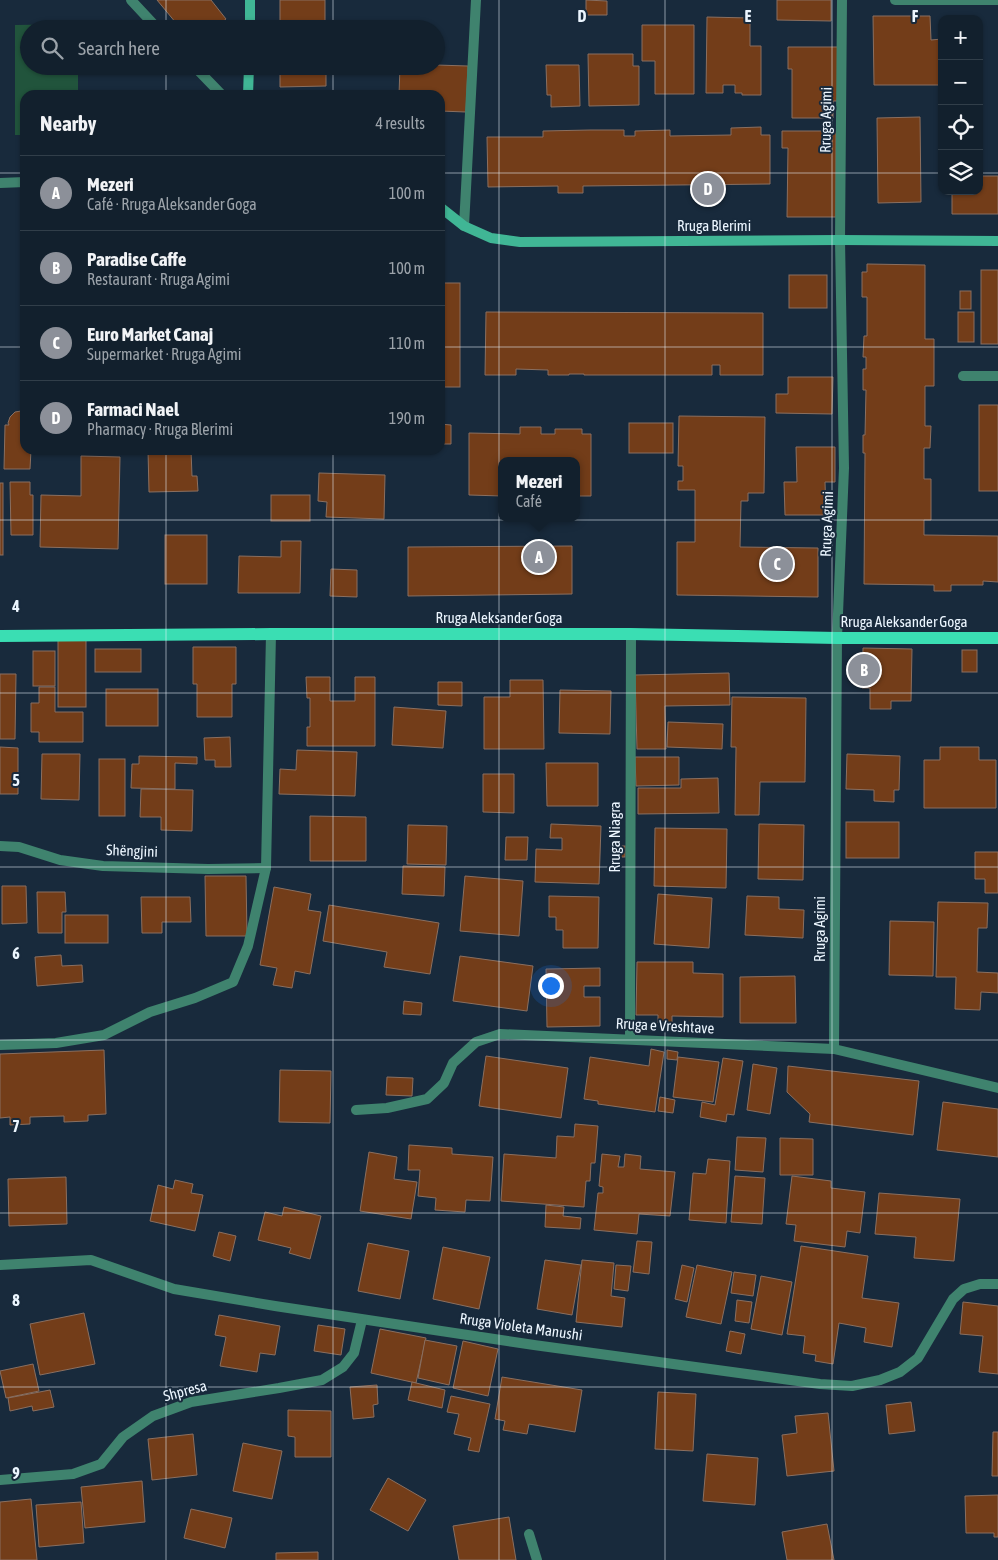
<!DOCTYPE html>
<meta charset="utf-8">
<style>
:root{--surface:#12202d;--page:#1f2d39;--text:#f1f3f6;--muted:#9ca3aa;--line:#313e49;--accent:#8c9099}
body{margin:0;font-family:"Asap Condensed",sans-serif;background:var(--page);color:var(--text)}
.controls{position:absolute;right:15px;top:15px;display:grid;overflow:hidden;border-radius:10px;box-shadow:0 1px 4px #0004}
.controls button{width:45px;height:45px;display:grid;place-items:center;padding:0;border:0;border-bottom:1px solid var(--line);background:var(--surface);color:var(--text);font:25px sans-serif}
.you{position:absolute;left:550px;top:985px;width:18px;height:18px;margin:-12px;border:4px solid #fff;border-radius:50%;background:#1a73e8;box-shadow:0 0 0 8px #1a73e833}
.badge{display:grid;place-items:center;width:32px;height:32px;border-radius:50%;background:var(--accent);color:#fff;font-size:16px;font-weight:700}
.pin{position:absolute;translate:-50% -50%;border:2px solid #fff;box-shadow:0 1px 5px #0006}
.popup{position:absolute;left:498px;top:457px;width:82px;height:65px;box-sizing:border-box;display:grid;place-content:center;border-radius:10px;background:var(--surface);filter:drop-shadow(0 1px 4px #0005);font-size:16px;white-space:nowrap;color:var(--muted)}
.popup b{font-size:19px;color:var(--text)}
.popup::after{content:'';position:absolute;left:50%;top:100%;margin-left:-10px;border:10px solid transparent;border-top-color:var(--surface)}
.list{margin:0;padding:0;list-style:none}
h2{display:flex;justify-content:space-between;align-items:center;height:65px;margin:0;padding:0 20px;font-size:21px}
h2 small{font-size:16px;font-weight:400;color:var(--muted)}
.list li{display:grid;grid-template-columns:32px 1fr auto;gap:15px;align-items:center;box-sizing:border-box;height:75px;padding:0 20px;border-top:1px solid var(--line)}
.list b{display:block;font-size:19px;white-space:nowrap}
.list p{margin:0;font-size:16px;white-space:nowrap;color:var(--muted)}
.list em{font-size:16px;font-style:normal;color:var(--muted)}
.icon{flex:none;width:28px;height:28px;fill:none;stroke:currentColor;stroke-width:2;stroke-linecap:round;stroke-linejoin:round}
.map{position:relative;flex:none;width:998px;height:1560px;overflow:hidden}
.search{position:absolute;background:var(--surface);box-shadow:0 1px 4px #0004;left:20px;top:20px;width:425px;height:55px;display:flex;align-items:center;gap:12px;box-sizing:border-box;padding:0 18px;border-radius:28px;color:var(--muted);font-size:19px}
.panel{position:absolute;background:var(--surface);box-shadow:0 1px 4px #0004;left:20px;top:90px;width:425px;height:365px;border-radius:15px}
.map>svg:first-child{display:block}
.green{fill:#21543c}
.building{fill:#733d19;stroke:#8a6f60}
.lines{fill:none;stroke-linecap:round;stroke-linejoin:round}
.street{stroke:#3f836e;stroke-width:10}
.secondary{stroke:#40b695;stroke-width:10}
.primary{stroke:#3adeb3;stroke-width:12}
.grid{fill:none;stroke:#ecf6ff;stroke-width:1;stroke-opacity:0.55}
.labels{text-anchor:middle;stroke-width:4;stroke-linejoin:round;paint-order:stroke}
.street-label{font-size:15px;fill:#ecf6ff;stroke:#182a3c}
.grid-label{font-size:16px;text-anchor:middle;font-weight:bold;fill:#ecf6ff;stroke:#182a3c;stroke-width:4;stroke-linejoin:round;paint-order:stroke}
</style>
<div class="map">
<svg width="998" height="1560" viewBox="0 0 998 1560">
<rect width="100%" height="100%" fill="#182a3c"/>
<path class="green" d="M78,24V29H29V66H78V95H25V135H15V25Z"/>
<g class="building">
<path d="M157,0H211L226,19L213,29H181Z"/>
<rect x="280" y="0" width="45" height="29"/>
<path d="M586,0L607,1V15H586Z"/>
<path d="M777,0H831V21L777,20Z"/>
<path d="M873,16H930L931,40L942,39V85H874Z"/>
<path d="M707,17L750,18V46H761V95H742V93H735V85H723V93H706Z"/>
<path d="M642,25H694V94H655V61H642Z"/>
<path d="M788,47H839V101H833V118H792V69H788Z"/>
<path d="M588,54H633V66H639V105L589,106Z"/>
<path d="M436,65L468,66L466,112L440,111V95H399L400,66Z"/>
<path d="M546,65H579L580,106L551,107V95H547Z"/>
<path d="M280,66H326V86L280,87Z"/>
<path d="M920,117L921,202L878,203L877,118Z"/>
<path d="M761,127V135H770V184L583,186V193H558V186L488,187L487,137H543V131L590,130H624V136H635V131L670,130V136L731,135V128Z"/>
<path d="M782,131H836V217H787L788,148H782Z"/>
<path d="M979,176H998V214H952V191H979Z"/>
<path d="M867,264L925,265V339H934V386H925V426H931L930,448H924V479H931V520H924V535L998,536V582L983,581V585H951V591H934V585L864,584L865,453H863V435H865L866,390H863V369H866V357H863L864,336H867V297H862V272H867Z"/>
<rect x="981" y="270" width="17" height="74"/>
<rect x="789" y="275" width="38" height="33"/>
<rect x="440" y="283" width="20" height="104"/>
<rect x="960" y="291" width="11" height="18"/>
<path d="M486,312L763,313V375H720V365H712V375H584V374H569V375H548V370L516,369V375H485Z"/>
<rect x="958" y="312" width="16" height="30"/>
<path d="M788,377H833L832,414L776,413V394H788Z"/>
<rect x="979" y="405" width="19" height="86"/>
<path d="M21,411L25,413V450H31L30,469H4L5,425H9L8,423L10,417L15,412Z"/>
<path d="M679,416L765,417L764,493H748V501H741L740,547L818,548V597L677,595V542H695V490H678V481H683V466H678Z"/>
<rect x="629" y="423" width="44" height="30"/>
<path d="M440,424L451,425V444H440Z"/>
<path d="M520,427H541V434H555V429H582V434H591V496H576V461H502V496L469,495V433L520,434Z"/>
<path d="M796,447H835V482H825L826,515H785L784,482H797Z"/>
<path d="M148,450H191L192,476H197L198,491L149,492Z"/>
<path d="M81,456L120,457L118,549L40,547L41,495L81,496Z"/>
<path d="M319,473L385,475L384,519L326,517L327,502L318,501Z"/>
<path d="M10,482H30V495H33V535H11Z"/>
<rect x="0" y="483" width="3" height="72"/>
<rect x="271" y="495" width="39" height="26"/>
<rect x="165" y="535" width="42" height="49"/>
<path d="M281,541H301L300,593H238L239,556L281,557Z"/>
<path d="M572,546V594L408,596V547Z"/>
<path d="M331,569L357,570V597L330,596Z"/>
<rect x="58" y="640" width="28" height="67"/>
<path d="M193,647H236V684H232V717H197V684H193Z"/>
<path d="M863,648L912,649L911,701H891V709H870V688H862Z"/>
<rect x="95" y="649" width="46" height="23"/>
<rect x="962" y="650" width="15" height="22"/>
<rect x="33" y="651" width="22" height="35"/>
<path d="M729,673L730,705L665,706L666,749H637L635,675Z"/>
<path d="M0,674H16L15,739H0Z"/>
<path d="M306,677H330V701H355V677H375V746H307V727H310V698H307Z"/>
<path d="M510,680H543L544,749H484V697H510Z"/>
<path d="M438,682H462V706L438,705Z"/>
<path d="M39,687H55V712H83V742H39V732H31V703H39Z"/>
<rect x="106" y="689" width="52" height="37"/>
<path d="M560,690L611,691L610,734L559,733Z"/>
<path d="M732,697L806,698L805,782H760L759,815H735L736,747H731Z"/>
<path d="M394,707L446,711L443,748L392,745Z"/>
<path d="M668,722L723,724L722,749L667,747Z"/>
<path d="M230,737L231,767H215V760H205L204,738Z"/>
<path d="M0,747L18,748V794H0Z"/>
<path d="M940,747H979V760H996V808H924V760H940Z"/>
<path d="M297,750L357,752L355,796L279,794L280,769L296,770Z"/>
<path d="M42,754H80L79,800L41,799Z"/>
<path d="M847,754L900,756L899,790H894V802L874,801V790L846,789Z"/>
<path d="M139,756L197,757V764L175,763V789L131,788L132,764H139Z"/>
<path d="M635,757H679V785L636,786Z"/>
<rect x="99" y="759" width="26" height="57"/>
<path d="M546,763H598V806H547Z"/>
<path d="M483,774H514V813L483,812Z"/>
<path d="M718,778L719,813L638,814V788H681V779Z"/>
<path d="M141,789L193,790L192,831L161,830V817H140Z"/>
<path d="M310,816L366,817V861H310Z"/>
<rect x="846" y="822" width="53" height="36"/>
<path d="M551,824L601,826L599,884L535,882L536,849L562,850V838H550Z"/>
<path d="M759,824L804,825L803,880L758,879Z"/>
<path d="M408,825L447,826L446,865L407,864Z"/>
<path d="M655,828L727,829L726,888L654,886Z"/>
<path d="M506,837H528L527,860H505Z"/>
<rect x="615" y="846" width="10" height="11"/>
<path d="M975,852H998V893H985V879H975Z"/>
<path d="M403,866L445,867L444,896L402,894Z"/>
<path d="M205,876H246L247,936H206Z"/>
<path d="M465,876L523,881L519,936L460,931Z"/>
<path d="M2,886H26L27,923L2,924Z"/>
<path d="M274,887L311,894L308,910L321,912L310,974L295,971L292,988L273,985L277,968L260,965Z"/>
<path d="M37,892H65L66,912H62V933H38Z"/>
<path d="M658,894L712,898L709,948L654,944Z"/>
<path d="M549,896L599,897L598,948H563V930H556V917H549Z"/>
<path d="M747,896L779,897V909L804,910L803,938L745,935Z"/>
<path d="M141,897H190L191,922H162V933H142Z"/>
<path d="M938,902L988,903L987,928H978L977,972L998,973V993L981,992L980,1010L955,1009L956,977H936Z"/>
<path d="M329,905L439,923L430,974L384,967L387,952L323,941Z"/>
<rect x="65" y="915" width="43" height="28"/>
<path d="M890,921L934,922L933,976L889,975Z"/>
<path d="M61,955L62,966L82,965L83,982L37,986L35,957Z"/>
<path d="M460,956L533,966L527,1011L453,1001Z"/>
<path d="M637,962H693V973L723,974V1017L672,1016V1023H658V1015H636Z"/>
<path d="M600,968V986H584V997H600V1026L547,1027L546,969Z"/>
<path d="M795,976L796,1023H740V977Z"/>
<path d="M404,1001L422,1003L421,1015L403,1014Z"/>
<path d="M651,1049L664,1052L655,1112L598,1104V1101L584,1099L590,1057L649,1066Z"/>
<path d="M104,1050L106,1114L88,1115V1121L64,1122V1116L30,1117V1124L10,1125V1117L0,1118V1054Z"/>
<path d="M667,1050L678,1052L677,1060L667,1059Z"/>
<path d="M486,1056L568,1068L561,1118L479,1106Z"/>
<path d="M678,1057L719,1062L713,1102L673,1097Z"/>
<path d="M723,1058L743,1061L734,1115L727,1114L726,1122L700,1117L702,1102L715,1105Z"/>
<path d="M753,1064L777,1068L770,1114L747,1110Z"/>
<path d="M788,1066L919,1081L913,1135L809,1122L810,1114L787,1092Z"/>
<path d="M280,1070L331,1071L330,1123L279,1122Z"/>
<path d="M387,1077L413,1078L412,1096L386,1095Z"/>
<path d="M660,1097L675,1100L673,1113L658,1111Z"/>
<path d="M943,1102L998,1109V1157L937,1150Z"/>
<path d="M575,1124L598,1126L595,1163H591L590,1181H586L584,1207L501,1201L504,1154L556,1158L557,1136L574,1137Z"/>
<path d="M737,1137L766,1138L763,1172L735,1170Z"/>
<path d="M780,1138L813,1139V1175H780Z"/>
<path d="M409,1145L452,1148V1154L493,1157L490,1201L466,1200L465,1212L435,1210L436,1198L418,1196L420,1170H408Z"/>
<path d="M369,1152L397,1157L394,1179L417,1182L411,1219L360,1211Z"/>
<path d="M602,1154L620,1156L618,1167H624L625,1154L641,1156L640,1169L675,1172L670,1216L639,1214L637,1234L594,1230L598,1193H603V1187L599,1186Z"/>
<path d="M708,1159L730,1161L726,1223L689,1220L693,1173L706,1174Z"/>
<path d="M735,1176L765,1178L762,1224L731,1222Z"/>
<path d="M792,1176L831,1181V1188L865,1192L860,1233L847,1231L845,1247L794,1241L796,1225L786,1224Z"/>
<path d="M66,1177L67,1224L9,1226L8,1179Z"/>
<path d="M175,1180L193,1184L191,1193L203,1195L195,1231L150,1221L158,1185L173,1189Z"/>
<path d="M879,1193L960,1199L954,1261L914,1258L916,1237L875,1234Z"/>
<path d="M546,1205L564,1207L563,1216L581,1218L580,1229L545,1227Z"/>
<path d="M284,1207L321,1216L310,1259L289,1253L291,1248L258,1240L265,1212L282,1216Z"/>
<path d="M219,1232L236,1236L230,1261L213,1256Z"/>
<path d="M637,1241L652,1242L649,1274L633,1272Z"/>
<path d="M368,1243L409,1251L400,1299L358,1291Z"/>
<path d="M801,1246L868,1256L862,1298L899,1303L892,1347L864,1342L866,1328L839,1323L833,1364L815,1361L816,1355L803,1353L805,1336L787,1334Z"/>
<path d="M443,1247L490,1257L479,1309L433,1299Z"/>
<path d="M545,1260L581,1265L572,1315L537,1309Z"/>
<path d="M582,1260L614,1263L611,1296L625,1298L622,1327L576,1322Z"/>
<path d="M616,1265L631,1266L628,1291L614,1289Z"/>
<path d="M682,1265L694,1268L687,1302L675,1299Z"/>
<path d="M697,1265L732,1272L721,1324L686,1317Z"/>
<path d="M734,1272L756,1275L753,1296L731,1293Z"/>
<path d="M761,1276L792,1282L782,1335L751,1329Z"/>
<path d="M737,1300L752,1302L749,1323L735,1321Z"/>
<path d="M963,1302L998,1306V1374L979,1372L983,1336L960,1334Z"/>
<path d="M84,1313L95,1364L40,1375L30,1324Z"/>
<path d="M219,1315L280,1326L275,1355L260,1353L257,1372L220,1366L226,1337L215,1335Z"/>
<path d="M318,1325L345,1329L341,1355L314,1351Z"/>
<path d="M380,1329L426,1338L416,1383L371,1373Z"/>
<path d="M730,1331L745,1334L741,1354L726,1351Z"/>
<path d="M425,1340L457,1346L449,1385L418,1378Z"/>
<path d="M463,1341L498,1349L488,1396L453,1388Z"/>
<path d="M33,1364L39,1391L6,1398L0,1371Z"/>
<path d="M502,1377L582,1390L575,1432L529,1424L527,1434L503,1430L505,1421L495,1419Z"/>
<path d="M412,1382L445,1390L442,1408L408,1400Z"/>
<path d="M377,1385L378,1404L373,1405L374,1417L353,1419L350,1387Z"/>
<path d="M50,1390L54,1407L33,1411L32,1406L10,1411L8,1398Z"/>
<path d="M658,1392L696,1394L693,1451L655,1449Z"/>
<path d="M451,1396L490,1404L479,1452L468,1450L471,1438L454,1434L459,1414L447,1412Z"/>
<path d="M911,1402L915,1431L889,1434L886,1405Z"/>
<path d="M288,1410L331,1411V1457H295V1437L288,1436Z"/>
<path d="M828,1413L834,1471L787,1476L782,1435L797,1433L795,1416Z"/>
<path d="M993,1432H998V1476H992Z"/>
<path d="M193,1434L197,1475L152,1480L148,1439Z"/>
<path d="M243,1443L282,1451L272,1499L233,1491Z"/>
<path d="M707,1454L758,1458L755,1505L703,1501Z"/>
<path d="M388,1478L426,1500L408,1531L370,1510Z"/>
<path d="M142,1481L145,1522L85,1528L81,1487Z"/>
<path d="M998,1495V1537H994V1533H966L965,1496Z"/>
<path d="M31,1499L37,1560H0V1502Z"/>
<path d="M81,1502L84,1543L39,1547L36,1505Z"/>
<path d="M191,1509L232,1518L225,1548L184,1538Z"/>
<path d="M509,1517L516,1560H459L453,1526Z"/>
<path d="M827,1524L834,1560H787L782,1532Z"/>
<path d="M318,1552V1560H276V1553Z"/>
</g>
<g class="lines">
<g class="street">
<path d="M131,0L158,29"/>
<path d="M895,0H998"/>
<path d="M194,66L222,95"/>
<path d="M0,183L25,182"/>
<path d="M464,226L476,0"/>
<path d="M963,376H998"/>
<path d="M0,846L19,847L60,860L103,866L208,869L266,868"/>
<path d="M630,1039L631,634"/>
<path d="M0,1045L56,1043L104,1035L150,1012L195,998L233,982L248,946L266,868L271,634"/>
<path d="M834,1049L837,638L844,468L840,240L842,0"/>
<path d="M356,1110L387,1108L427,1099L444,1083L453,1063L476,1042L500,1034L834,1049L998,1088"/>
<path d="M0,1265L91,1260L174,1289L275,1306L534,1345L820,1384L852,1386L880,1380L900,1372L918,1358L953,1299L964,1289L980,1284H998"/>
<path d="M0,1480L73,1474L101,1464L123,1437L153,1416L191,1402L279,1388L322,1380L343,1367L354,1353L362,1320"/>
<path d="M529,1534L537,1560"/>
</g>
<g class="secondary">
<path d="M250,29V0"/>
<path d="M248,95L249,66"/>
<path d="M440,207L464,226L491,238L520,242L840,240L998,241"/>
</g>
<path class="primary" d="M0,636L271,634H631L837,638H998"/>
</g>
<path class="grid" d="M166,0V29M333,0V29M499,0V1560M665,0V1560M832,0V1560M166,66V95M333,66V95M0,173H25M440,173H942M979,173H998M0,347H25M440,347H998M166,450V1560M333,450V1560M0,520H998M0,693H998M0,867H998M0,1040H998M0,1213H998M0,1387H998"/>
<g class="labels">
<g class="street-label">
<text transform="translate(826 120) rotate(-89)" y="5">Rruga Agimi</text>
<text x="714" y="231">Rruga Blerimi</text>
<text transform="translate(827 524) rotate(-88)" y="5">Rruga Agimi</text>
<text x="499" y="623">Rruga Aleksander Goga</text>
<text x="904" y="627">Rruga Aleksander Goga</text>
<text transform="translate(615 837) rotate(-90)" y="5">Rruga Niagra</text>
<text transform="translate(132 851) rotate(2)" y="5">Shëngjini</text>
<text transform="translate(820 929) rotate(-90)" y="5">Rruga Agimi</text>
<text transform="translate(665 1026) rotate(3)" y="5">Rruga e Vreshtave</text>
<text transform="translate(521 1327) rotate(8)" y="5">Rruga Violeta Manushi</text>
<text transform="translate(185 1391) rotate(-15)" y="5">Shpresa</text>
</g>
</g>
<g class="grid-label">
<text x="582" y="22">D</text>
<text x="748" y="22">E</text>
<text x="915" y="22">F</text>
<text x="16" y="612">4</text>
<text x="16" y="786">5</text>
<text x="16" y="959">6</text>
<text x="16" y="1132">7</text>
<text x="16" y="1306">8</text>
<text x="16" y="1479">9</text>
</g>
</svg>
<div class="controls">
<button>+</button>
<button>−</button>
<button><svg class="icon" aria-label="locate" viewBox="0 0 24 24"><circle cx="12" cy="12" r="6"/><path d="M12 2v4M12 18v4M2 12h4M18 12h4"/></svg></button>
<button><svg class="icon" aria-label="layers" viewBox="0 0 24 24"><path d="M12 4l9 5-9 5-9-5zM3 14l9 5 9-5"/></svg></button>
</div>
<div class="you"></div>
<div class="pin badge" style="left:539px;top:557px">A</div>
<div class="popup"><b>Mezeri</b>Café</div>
<div class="pin badge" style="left:864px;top:670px">B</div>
<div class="pin badge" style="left:777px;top:564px">C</div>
<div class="pin badge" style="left:708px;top:189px">D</div>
<div class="search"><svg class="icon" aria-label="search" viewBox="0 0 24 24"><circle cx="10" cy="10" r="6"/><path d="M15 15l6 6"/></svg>Search here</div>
<section class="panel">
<h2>Nearby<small>4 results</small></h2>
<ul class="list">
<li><span class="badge">A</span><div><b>Mezeri</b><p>Café · Rruga Aleksander Goga</p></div><em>100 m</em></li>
<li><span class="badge">B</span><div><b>Paradise Caffe</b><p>Restaurant · Rruga Agimi</p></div><em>100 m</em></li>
<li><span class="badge">C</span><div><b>Euro Market Canaj</b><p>Supermarket · Rruga Agimi</p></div><em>110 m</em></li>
<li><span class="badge">D</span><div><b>Farmaci Nael</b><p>Pharmacy · Rruga Blerimi</p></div><em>190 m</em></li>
</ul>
</section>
</div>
